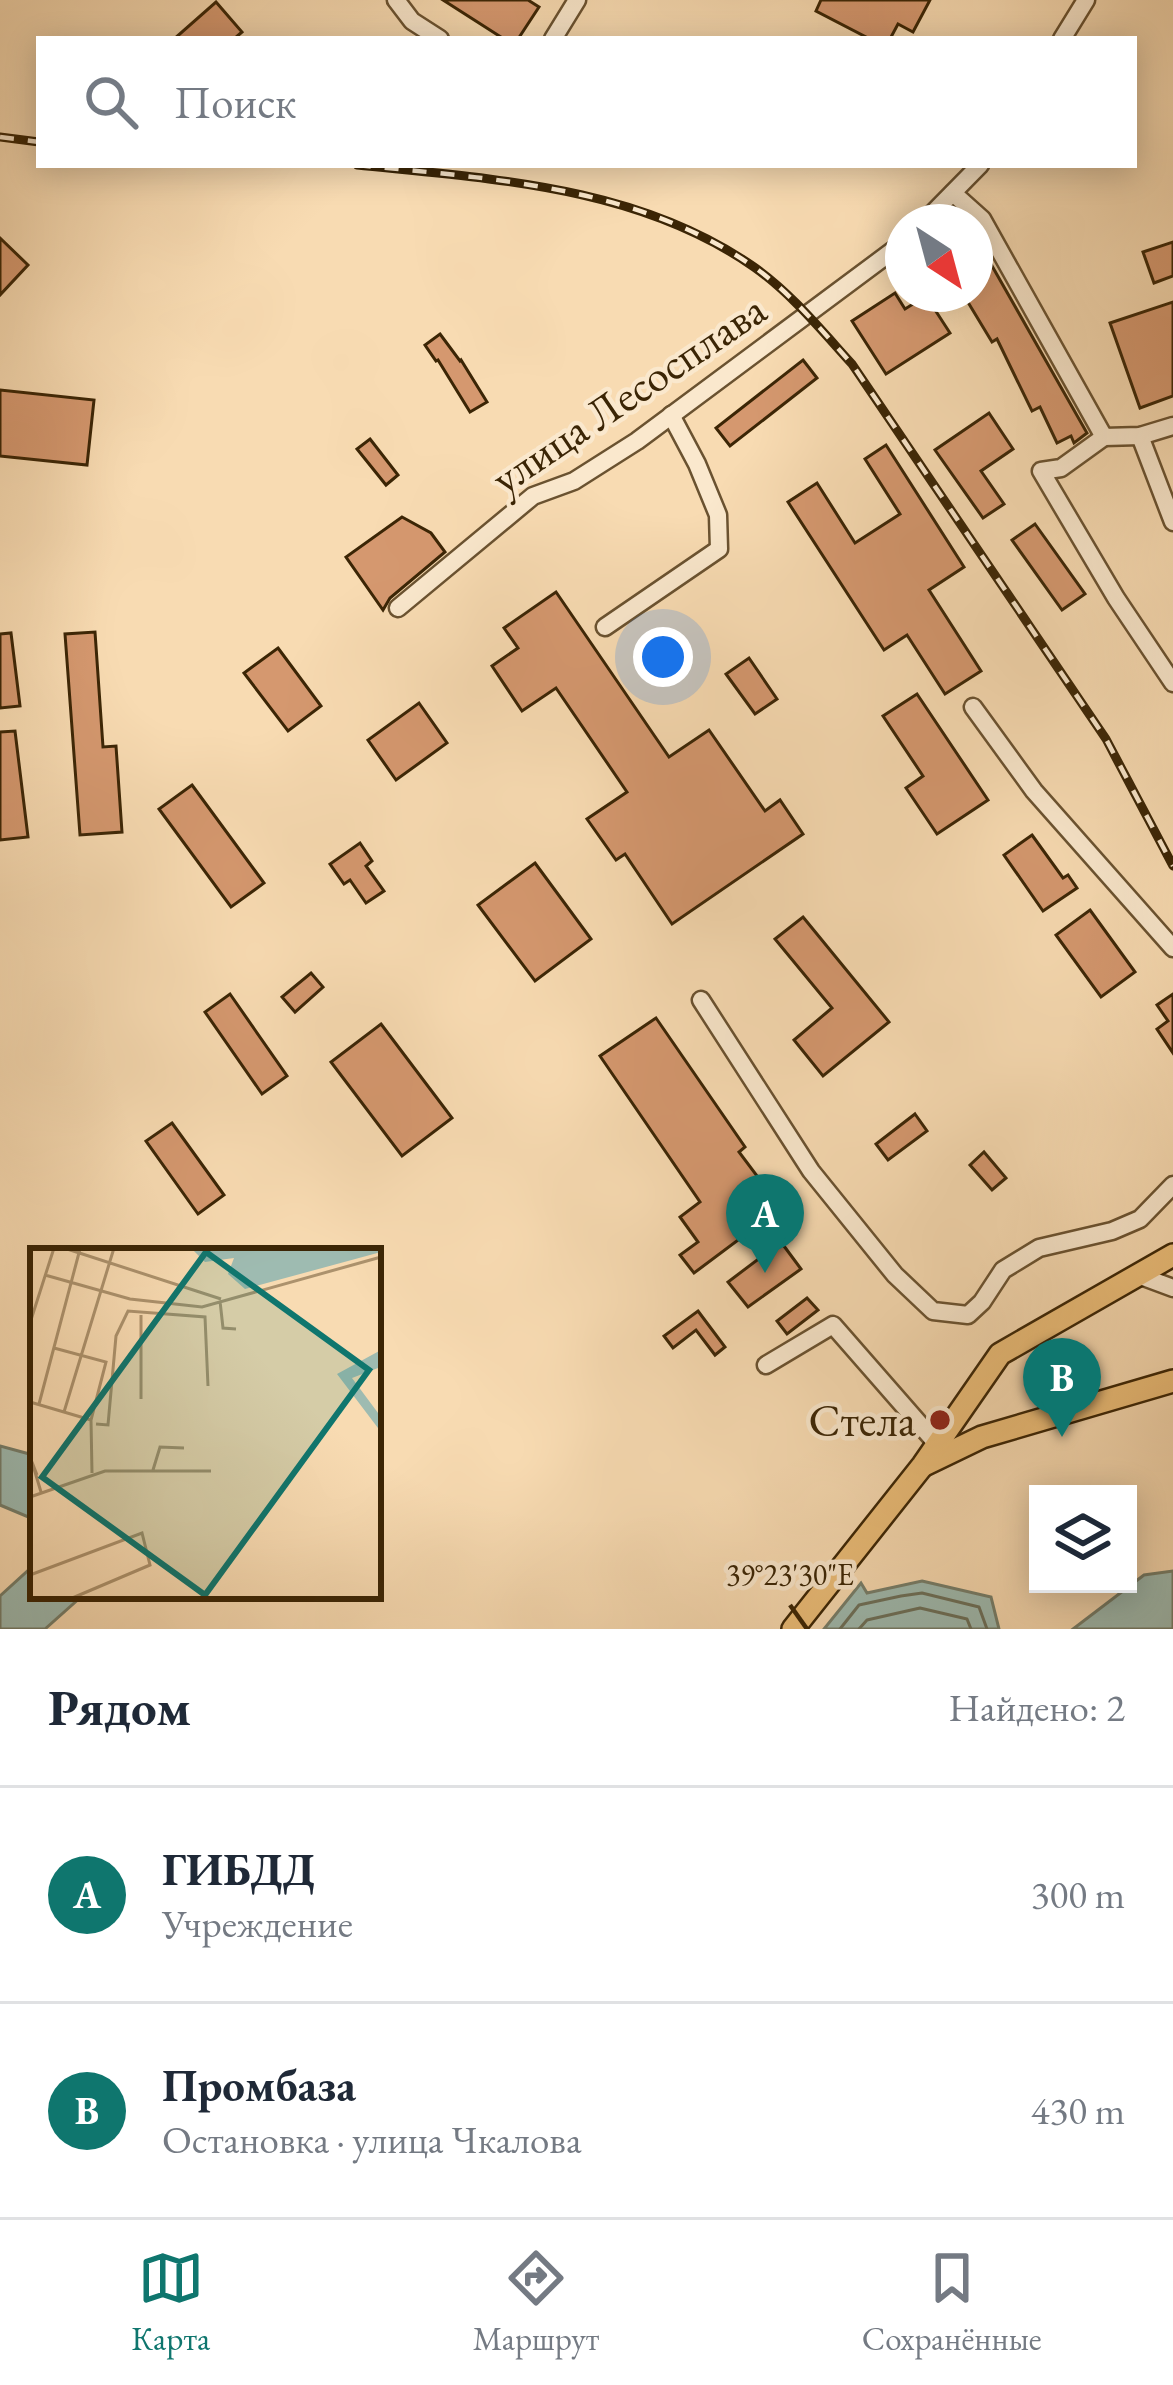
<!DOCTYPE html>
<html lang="ru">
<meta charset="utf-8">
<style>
:root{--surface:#fff;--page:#f2f2f3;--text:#1f2937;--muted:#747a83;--line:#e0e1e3;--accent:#0f766e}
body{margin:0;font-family:"EB Garamond",serif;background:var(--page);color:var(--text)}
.controls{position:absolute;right:36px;bottom:36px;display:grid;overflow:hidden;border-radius:0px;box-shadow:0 6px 30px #0003}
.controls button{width:108px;height:108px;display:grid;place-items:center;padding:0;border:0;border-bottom:3px solid var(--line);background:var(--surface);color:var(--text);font:60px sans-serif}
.compass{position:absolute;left:885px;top:204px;width:108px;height:108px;border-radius:50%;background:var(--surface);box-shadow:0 6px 30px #0003;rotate:144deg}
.you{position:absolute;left:663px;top:657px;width:42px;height:42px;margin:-30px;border:9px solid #fff;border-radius:50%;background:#1a73e8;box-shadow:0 0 0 18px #1a73e833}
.badge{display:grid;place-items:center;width:78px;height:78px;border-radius:50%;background:var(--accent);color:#fff;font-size:39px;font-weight:700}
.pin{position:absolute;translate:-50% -99px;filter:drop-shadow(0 3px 6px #0008)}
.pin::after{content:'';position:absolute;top:63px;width:42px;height:36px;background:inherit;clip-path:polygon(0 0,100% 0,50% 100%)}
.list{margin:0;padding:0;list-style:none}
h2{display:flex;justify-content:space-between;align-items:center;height:156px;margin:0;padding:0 48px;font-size:51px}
h2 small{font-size:39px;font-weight:400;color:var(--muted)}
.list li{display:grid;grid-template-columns:78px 1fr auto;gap:36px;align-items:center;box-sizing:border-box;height:216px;padding:0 48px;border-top:3px solid var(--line)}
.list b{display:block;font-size:45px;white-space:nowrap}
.list p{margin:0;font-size:39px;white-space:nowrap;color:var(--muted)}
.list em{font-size:39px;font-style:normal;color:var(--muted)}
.icon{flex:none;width:66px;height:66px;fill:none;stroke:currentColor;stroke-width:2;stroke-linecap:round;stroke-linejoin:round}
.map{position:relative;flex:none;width:1173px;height:1629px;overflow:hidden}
.search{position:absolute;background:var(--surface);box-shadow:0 6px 30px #0003;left:36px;right:36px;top:36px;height:132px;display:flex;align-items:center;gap:30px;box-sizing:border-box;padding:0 42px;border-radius:0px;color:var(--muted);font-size:45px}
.sheet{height:588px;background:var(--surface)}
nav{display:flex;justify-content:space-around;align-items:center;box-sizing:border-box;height:168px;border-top:3px solid var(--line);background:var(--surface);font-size:33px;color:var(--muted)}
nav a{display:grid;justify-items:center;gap:6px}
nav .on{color:var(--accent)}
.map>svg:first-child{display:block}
.water{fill:#9ebbb1;stroke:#767f6c;stroke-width:3}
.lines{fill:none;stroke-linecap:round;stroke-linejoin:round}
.shore{stroke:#6c705b;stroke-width:3}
.building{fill:#d5986f;stroke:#3b2505;stroke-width:3}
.minor-casing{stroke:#6a5230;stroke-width:21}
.major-casing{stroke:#3b2505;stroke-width:26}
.minor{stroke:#fae8cd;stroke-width:16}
.major{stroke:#ecbe79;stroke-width:21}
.rail-casing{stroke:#3b2505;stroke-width:9}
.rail{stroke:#fae8cd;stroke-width:4.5;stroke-dasharray:14;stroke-linecap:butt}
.ticks{fill:none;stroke:#3b2505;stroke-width:4.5}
.poi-dot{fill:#8f2418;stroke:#fae8cd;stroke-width:4.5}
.labels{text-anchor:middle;stroke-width:9;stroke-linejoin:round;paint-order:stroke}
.street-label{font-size:45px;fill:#3b2505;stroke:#fae8cd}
.poi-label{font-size:45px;fill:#3b2505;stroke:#fae8cd;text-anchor:end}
.inset-road{fill:none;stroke:#ac926d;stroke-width:3}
.view{fill:#0f766e;fill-opacity:0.15;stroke:#0f766e;stroke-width:6}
.inset-edge{fill:none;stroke:#3b2505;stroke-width:6}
.ticks-label{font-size:30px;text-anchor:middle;fill:#3b2505;stroke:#fae8cd;stroke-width:9;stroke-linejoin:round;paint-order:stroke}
</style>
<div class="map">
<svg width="1173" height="1629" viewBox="0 0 1173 1629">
<rect width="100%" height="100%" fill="#f8dbb2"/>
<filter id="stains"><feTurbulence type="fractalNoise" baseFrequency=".00167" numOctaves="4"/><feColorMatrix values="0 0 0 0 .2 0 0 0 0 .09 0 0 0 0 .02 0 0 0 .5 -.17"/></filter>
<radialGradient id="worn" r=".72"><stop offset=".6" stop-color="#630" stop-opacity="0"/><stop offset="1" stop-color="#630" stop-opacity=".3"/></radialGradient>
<g class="water">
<path d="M0,1446L33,1455V1519L0,1505Z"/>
<path d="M33,1566V1596H82L45,1629H0V1596Z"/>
<path d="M1173,1571V1629H1073L1144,1575Z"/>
<path d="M922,1581L991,1597L999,1629H824L861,1583L867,1593Z"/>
</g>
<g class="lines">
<g class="shore">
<path d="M840,1629L859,1605L901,1596L922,1593L979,1607L987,1629"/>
<path d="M859,1629L867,1620L920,1608L967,1619L971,1629"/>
</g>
</g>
<g class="building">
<path d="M443,0H528L539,7L518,39H504Z"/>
<path d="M821,0H930L913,32L898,24L890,39H870L816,11Z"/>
<path d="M216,2L242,32L234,39H174Z"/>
<path d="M975,236L1087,433L1074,443L1071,436L1057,443L1040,407L1032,411L997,339L992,342L963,294H975Z"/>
<path d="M0,238L28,265L0,295Z"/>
<path d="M1173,242V276L1154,283L1143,252Z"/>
<path d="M895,293L905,309L926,296L950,333L886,374L852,321Z"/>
<path d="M1173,302V396L1140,408L1110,323Z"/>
<path d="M440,334L460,361L461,360L487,402L470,412L438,360L436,361L425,345Z"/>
<path d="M803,360L817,378L730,446L716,428Z"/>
<path d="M0,390L94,400L87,465L0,456Z"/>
<path d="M989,413L1013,449L981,471L1004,504L983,518L935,450Z"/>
<path d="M370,439L398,475L386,485L357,449Z"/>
<path d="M886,445L964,567L929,590L981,671L945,694L907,635L884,650L788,502L817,483L855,543L900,514L865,459Z"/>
<path d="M402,517L431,533L445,552L390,598L383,610L346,557Z"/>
<path d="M1035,524L1085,594L1062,610L1012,540Z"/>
<path d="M556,592L669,757L709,730L765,811L780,800L803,834L672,924L625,854L616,860L587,819L627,792L556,688L522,711L492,666L518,648L504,628Z"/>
<path d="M95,632L103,747L116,746L122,832L80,835L65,634Z"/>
<path d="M11,633L20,706L0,708V634Z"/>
<path d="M278,648L321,706L288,731L244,673Z"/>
<path d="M749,658L777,699L755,714L726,674Z"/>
<path d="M917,694L988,800L937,834L906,788L923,776L883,716Z"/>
<path d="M419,703L447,743L396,780L368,740Z"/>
<path d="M15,731L28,837L0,840V732Z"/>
<path d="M192,785L264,883L231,907L159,809Z"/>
<path d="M1032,835L1063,878L1068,875L1077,888L1043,911L1004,855Z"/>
<path d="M360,843L372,861L366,866L384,891L366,903L350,880L344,884L330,864Z"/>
<path d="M535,863L591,939L535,981L478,905Z"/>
<path d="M1090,910L1135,972L1101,997L1056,935Z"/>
<path d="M803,917L889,1022L823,1076L794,1040L832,1008L775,939Z"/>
<path d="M311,973L323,987L295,1012L282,997Z"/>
<path d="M230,994L287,1076L262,1094L205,1012Z"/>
<path d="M1173,994V1053L1157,1029L1168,1021L1157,1005Z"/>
<path d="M656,1018L745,1147L739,1152L781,1208L694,1273L680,1255L698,1242L680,1217L700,1202L600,1056Z"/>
<path d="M381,1024L452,1118L402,1156L331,1062Z"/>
<path d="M915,1114L927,1131L888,1160L876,1144Z"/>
<path d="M172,1123L224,1195L198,1214L146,1141Z"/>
<path d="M984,1152L1006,1178L992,1190L970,1165Z"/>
<path d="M781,1242L801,1269L748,1307L728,1282Z"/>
<path d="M807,1298L818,1310L787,1334L777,1321Z"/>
<path d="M698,1311L725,1347L715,1355L696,1330L673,1348L664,1336Z"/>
</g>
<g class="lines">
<g class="minor-casing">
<g id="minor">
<path d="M396,0L412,21L440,39"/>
<path d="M553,39L577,0"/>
<path d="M1062,39L1086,0"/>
<path d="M953,193L982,219L1104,437L1140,436L1173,426"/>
<path d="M924,222L980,165"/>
<path d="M1140,436L1173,522"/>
<path d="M1104,437L1061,468L1041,471L1116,598L1173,683"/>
<path d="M398,608L533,496L574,481L637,441L903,243"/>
<path d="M605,627L719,549L718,515L697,464L671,415"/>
<path d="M973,707L1034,791L1173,948"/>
<path d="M701,1000L811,1171L895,1275L933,1311L968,1315L982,1302L1003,1270L1039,1248L1112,1231L1140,1219L1173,1185"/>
<path d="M1138,1275L1173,1288"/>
<path d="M766,1365L833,1325L937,1444"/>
</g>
</g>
<g class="major-casing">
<g id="major">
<path d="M924,1465L982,1437L1173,1381"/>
<path d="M793,1629L923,1465L1000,1354L1173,1255"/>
</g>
</g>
<use href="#minor" class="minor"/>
<use href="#major" class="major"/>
<g class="rail-casing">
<g id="rail">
<path d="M0,137L39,142"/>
<path d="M357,165C493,179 638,186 754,267C791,293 822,331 852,364L1106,739L1173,866"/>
</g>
</g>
<use href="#rail" class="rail"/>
</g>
<path class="ticks" d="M790,1605L807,1629"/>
<circle class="poi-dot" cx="940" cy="1420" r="12"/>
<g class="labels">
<g class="street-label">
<text transform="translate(628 393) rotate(-34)" y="16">улица Лесосплава</text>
</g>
<g class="poi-label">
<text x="916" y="1436">Стела</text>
</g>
</g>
<g transform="translate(30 1248)">
<rect width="351" height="351" fill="#f8dbb2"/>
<path d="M161,0H351V4L215,41L198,26L204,10L175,14ZM351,102L348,120L322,130L351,169V184L307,126Z" fill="#9ebbb1"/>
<path class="inset-road" d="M34,0L191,51M15,27L100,51L172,59L351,9M190,53L193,80L206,81M0,75L24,0M24,100L76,114L61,172L62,225M111,151V67M0,154L61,172M9,156L50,1M34,164L84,0M66,176L78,177L86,88L98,63L175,69L178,138M123,222L130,199L154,200M7,227L2,214L11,244M0,249L75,223H181M0,327L112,285L120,317L40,351"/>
<path class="view" d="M176,4L339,122L175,347L12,229Z"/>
<rect width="351" height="351" class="inset-edge"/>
</g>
<g class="ticks-label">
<text x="790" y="1585">39°23'30"E</text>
</g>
<rect width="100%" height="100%" filter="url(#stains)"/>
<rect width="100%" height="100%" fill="url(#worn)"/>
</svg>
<div class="controls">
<button><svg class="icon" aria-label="layers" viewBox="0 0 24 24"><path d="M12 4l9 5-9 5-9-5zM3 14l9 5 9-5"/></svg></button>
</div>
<svg class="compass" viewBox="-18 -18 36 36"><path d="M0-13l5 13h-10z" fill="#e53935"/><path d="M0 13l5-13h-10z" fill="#747a83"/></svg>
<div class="you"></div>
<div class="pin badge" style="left:765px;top:1273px">A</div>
<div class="pin badge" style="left:1062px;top:1437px">B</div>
<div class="search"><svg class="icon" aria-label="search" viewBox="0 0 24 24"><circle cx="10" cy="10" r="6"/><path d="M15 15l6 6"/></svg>Поиск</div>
</div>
<section class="sheet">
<h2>Рядом<small>Найдено: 2</small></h2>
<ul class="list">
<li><span class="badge">A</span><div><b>ГИБДД</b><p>Учреждение</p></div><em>300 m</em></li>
<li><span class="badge">B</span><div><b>Промбаза</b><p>Остановка · улица Чкалова</p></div><em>430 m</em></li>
</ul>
</section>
<nav>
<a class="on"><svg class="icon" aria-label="map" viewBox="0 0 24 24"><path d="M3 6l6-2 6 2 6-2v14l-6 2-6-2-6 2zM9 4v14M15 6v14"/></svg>Карта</a>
<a><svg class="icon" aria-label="directions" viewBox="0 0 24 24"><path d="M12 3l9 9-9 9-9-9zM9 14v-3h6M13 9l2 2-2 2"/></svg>Маршрут</a>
<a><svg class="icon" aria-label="saved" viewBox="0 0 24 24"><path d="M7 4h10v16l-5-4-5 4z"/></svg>Сохранённые</a>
</nav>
